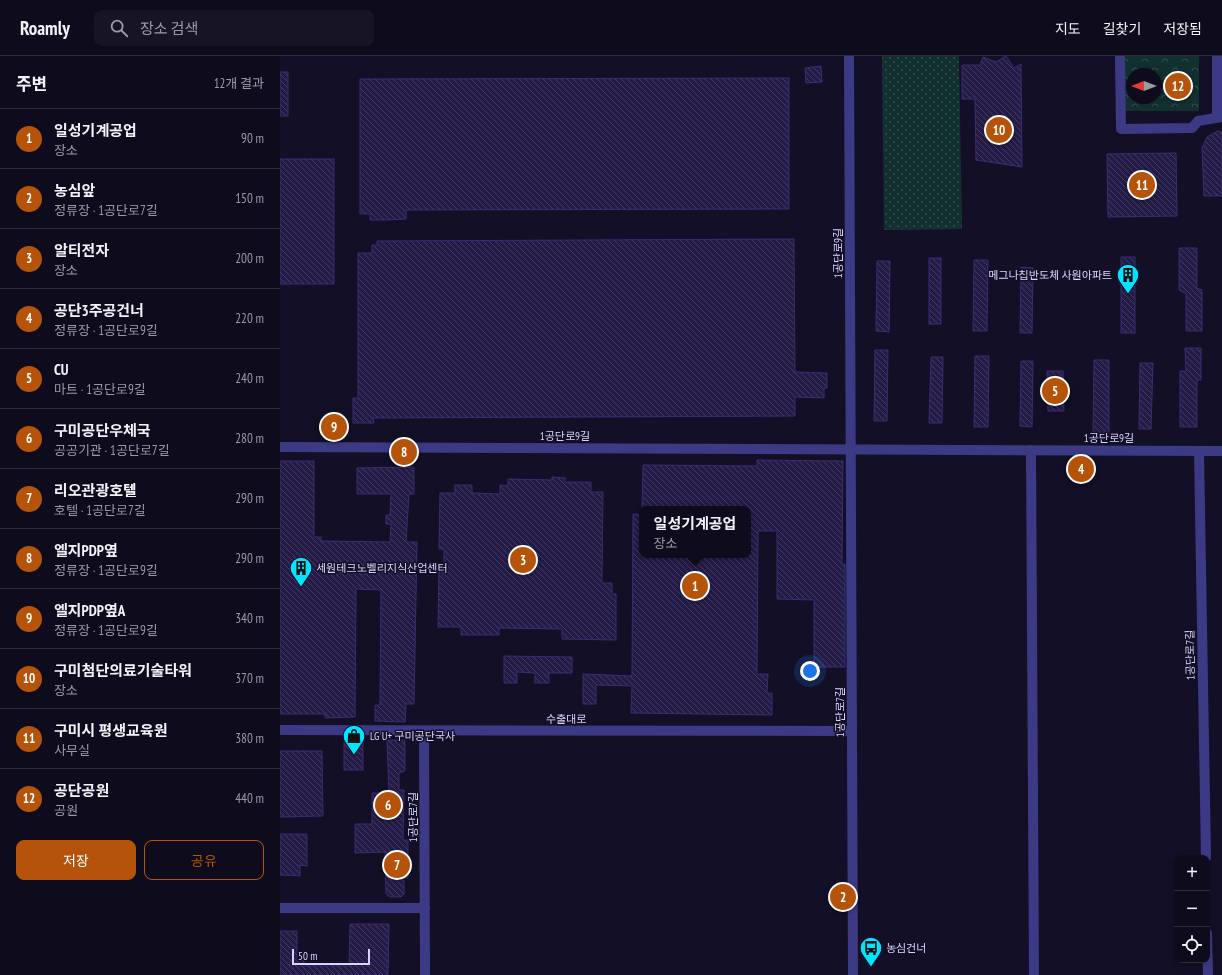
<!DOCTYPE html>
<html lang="ko">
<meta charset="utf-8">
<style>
:root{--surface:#0e0b1c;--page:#171425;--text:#f1f3f6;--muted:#9b9ba3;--line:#2e2b3b;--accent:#b45309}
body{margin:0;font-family:"PT Sans Narrow","Noto Sans KR",sans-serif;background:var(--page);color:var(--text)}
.controls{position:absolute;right:12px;bottom:12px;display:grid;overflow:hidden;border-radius:8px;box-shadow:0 2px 6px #0003}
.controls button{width:36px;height:36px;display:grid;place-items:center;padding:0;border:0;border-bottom:1px solid var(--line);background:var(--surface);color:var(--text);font:20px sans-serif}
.compass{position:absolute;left:846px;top:12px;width:36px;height:36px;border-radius:50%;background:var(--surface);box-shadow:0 2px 6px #0003;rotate:270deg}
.scale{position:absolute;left:12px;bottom:10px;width:78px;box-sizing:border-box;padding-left:4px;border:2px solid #d9d4ff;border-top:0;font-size:11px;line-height:14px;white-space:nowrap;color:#d9d4ff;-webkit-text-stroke:3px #130f26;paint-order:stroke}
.you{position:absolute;left:530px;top:615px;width:14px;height:14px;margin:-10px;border:3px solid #fff;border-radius:50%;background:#1a73e8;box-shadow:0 0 0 6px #1a73e833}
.badge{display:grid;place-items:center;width:26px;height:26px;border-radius:50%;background:var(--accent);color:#fff;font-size:13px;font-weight:700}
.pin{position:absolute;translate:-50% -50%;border:2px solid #fff;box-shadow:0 1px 4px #0006}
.popup{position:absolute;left:359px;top:450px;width:112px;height:52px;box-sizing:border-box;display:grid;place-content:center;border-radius:8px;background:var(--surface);filter:drop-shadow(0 1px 3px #0005);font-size:13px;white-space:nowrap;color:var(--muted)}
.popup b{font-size:15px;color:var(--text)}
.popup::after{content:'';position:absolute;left:50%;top:100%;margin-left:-8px;border:8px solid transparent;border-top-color:var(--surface)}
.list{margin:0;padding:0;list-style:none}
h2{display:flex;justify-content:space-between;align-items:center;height:52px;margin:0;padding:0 16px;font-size:17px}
h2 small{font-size:13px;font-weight:400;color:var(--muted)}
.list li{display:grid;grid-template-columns:26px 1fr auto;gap:12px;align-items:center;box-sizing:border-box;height:60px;padding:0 16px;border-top:1px solid var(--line)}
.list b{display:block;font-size:15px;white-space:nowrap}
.list p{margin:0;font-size:13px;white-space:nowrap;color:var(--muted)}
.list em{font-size:13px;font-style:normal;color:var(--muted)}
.actions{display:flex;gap:8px;padding:12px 16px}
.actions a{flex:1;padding:9px 0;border:1px solid var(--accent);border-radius:8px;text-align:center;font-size:14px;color:var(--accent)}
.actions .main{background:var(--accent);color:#fff}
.icon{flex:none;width:22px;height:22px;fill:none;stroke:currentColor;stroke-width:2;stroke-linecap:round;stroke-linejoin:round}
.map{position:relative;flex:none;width:942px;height:919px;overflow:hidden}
header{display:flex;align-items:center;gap:24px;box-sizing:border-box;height:56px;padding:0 20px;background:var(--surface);border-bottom:1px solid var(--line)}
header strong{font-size:19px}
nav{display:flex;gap:22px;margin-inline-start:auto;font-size:14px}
.search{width:280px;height:36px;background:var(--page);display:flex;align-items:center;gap:10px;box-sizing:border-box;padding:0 14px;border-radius:8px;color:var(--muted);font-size:15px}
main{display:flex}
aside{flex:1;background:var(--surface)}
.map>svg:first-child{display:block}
.grass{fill:url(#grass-dots)}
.forest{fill:url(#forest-crowns);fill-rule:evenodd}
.building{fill:url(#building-back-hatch);stroke:#3b2d73}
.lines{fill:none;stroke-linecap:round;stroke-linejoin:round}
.minor{stroke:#3d3a85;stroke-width:10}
.labels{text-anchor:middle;stroke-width:3;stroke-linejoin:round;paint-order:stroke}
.street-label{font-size:11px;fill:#d9d4ff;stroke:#130f26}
.poi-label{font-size:11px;fill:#d9d4ff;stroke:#130f26;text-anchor:start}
</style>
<header>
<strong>Roamly</strong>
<div class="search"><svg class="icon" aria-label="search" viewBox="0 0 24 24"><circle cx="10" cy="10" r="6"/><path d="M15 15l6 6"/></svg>장소 검색</div>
<nav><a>지도</a><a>길찾기</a><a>저장됨</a></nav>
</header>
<main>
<aside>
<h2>주변<small>12개 결과</small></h2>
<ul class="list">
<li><span class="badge">1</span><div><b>일성기계공업</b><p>장소</p></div><em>90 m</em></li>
<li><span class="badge">2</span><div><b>농심앞</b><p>정류장 · 1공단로7길</p></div><em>150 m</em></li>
<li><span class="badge">3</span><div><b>알티전자</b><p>장소</p></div><em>200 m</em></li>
<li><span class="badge">4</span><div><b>공단3주공건너</b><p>정류장 · 1공단로9길</p></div><em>220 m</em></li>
<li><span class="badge">5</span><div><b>CU</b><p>마트 · 1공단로9길</p></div><em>240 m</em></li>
<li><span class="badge">6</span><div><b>구미공단우체국</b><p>공공기관 · 1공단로7길</p></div><em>280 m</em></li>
<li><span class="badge">7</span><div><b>리오관광호텔</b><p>호텔 · 1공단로7길</p></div><em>290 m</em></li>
<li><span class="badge">8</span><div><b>엘지PDP옆</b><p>정류장 · 1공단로9길</p></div><em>290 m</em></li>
<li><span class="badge">9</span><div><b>엘지PDP옆A</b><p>정류장 · 1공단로9길</p></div><em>340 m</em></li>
<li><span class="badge">10</span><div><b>구미첨단의료기술타워</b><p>장소</p></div><em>370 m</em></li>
<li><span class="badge">11</span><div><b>구미시 평생교육원</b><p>사무실</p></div><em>380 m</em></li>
<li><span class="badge">12</span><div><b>공단공원</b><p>공원</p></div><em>440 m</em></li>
</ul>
<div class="actions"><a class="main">저장</a><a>공유</a></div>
</aside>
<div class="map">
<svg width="942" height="919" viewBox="0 0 942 919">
<defs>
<pattern id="grass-dots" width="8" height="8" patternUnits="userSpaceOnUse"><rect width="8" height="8" fill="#12302f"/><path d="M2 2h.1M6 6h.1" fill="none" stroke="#344d4e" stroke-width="1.8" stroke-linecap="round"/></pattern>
<pattern id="forest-crowns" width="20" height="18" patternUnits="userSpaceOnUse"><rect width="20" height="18" fill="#12302f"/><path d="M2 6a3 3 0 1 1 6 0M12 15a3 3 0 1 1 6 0" fill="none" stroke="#344d4e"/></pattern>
<pattern id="building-back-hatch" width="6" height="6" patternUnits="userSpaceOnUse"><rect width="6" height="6" fill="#241b47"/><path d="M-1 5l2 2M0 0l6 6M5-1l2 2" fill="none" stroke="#433b63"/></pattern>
</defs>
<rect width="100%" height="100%" fill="#130f26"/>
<path class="grass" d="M602,0H679L682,173L604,174Z"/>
<path class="forest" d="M845,0H919V55H845ZM852,18H876V42H852Z"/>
<g class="building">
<path d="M726,0L734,12L741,8L742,111L696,104L695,43H682V9H700L703,1L716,6Z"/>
<path d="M541,10L542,26L526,27L525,12Z"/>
<rect x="0" y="16" width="8" height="44"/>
<path d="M509,22V153L126,154V163L107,164H90V158H80V23Z"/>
<path d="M938,75L942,76V140H924L922,92L927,81Z"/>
<path d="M896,97L897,160L828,161L827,98Z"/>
<rect x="0" y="103" width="54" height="125"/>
<path d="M514,183L515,316L547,317V332H544V342L515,341V360L93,362L94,367H73V342H78V197H92V189H97V185Z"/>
<path d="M899,192H917V232L922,234V275H906V238L899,234Z"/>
<rect x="841" y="201" width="14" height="76"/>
<rect x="649" y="202" width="12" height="66"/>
<path d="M694,204H708L707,275H693Z"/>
<path d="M597,205H610L609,276L596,275Z"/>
<path d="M741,211L753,212L752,277H740Z"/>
<path d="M905,292H921V324H917V371H900V315H906Z"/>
<path d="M595,294H608L607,365H594Z"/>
<path d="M695,300H709L708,371H694Z"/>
<path d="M651,301H663L662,367H649Z"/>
<path d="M814,304H829V377L813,376Z"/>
<path d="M741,305H753L752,371L740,370Z"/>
<path d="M860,307H873L871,373H859Z"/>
<path d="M767,315H783L784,355H768Z"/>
<path d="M477,404L563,405L562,508H565V611H534V544L497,543V475H478L477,618H488L487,637H492V659L351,657L352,630L316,629V648H303V618L352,620L353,458H362V499H468V453H362L363,409L477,410Z"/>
<path d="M0,405H34V481H41V485L110,486L111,468H106V459H110L111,438H77V412L134,411V438H129L126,486H137L134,648H126L125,666L95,665V649H100L101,534L76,533L75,661L45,662V658H0Z"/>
<path d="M272,421L285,422V426H311V436H323L322,527H332V538H336V584L282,583V573L219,572V579H181V571H158L159,514H164V493H159L160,437H175V429H192V437L220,438V429L228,430V423L272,424Z"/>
<path d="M224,600L292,601V617H269V627H255V617L237,616V627H224Z"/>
<path d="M107,684H125V715L119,717V734H124L123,784H128V822H124V838L121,841H110L106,838L105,796L75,797V768H92V737H109Z"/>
<rect x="64" y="687" width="19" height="27"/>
<path d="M0,695H42L43,760L0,761Z"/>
<path d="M0,778H27V810L20,809V820L0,819Z"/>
<path d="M70,868H109L108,919H0V875H17V903H24V909H69Z"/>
</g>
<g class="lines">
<g class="minor">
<path d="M569,0L573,919"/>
<path d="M840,0L841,73L912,72L918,65L942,61"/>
<path d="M937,0V61"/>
<path d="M0,391L942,395"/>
<path d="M751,394L754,919"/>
<path d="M919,395L926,802"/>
<path d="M0,674L572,675"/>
<path d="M144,675L145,919"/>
<path d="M0,852H145"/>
<path d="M927,877L928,919"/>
</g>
</g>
<defs>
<g id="building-pin" transform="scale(1.15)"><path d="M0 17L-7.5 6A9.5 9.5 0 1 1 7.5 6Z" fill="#00e5ff" stroke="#130f26"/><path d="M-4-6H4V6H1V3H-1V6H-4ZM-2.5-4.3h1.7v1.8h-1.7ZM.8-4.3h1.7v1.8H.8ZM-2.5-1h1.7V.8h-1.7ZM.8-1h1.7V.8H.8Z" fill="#111"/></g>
<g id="shop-pin" transform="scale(1.15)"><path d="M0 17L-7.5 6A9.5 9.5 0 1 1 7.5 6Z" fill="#00e5ff" stroke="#130f26"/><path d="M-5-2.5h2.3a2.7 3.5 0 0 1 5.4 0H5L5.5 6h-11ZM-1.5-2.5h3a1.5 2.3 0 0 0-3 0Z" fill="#111"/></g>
<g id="bus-pin" transform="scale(1.15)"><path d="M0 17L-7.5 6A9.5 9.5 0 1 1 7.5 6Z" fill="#00e5ff" stroke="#130f26"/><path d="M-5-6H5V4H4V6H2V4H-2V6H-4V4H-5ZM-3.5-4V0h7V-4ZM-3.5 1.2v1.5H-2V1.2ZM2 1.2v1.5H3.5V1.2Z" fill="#111"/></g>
</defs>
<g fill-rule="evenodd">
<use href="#building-pin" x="848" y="219"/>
<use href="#building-pin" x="21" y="512"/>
<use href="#shop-pin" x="74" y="680"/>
<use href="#bus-pin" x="591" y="892"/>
</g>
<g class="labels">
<g class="street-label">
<text transform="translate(558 197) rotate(-90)" y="4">1공단로9길</text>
<text x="285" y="384">1공단로9길</text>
<text x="829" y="386">1공단로9길</text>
<text transform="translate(910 599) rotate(-91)" y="4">1공단로7길</text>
<text transform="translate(560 656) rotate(-90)" y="4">1공단로7길</text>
<text x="286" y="667">수출대로</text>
<text transform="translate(133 761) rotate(-90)" y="4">1공단로7길</text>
</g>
<g class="poi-label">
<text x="832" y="223" text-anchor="end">메그나칩반도체 사원아파트</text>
<text x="36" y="516">세원테크노벨리지식산업센터</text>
<text x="90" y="684">LG U+ 구미공단국사</text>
<text x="606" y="896">농심건너</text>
</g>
</g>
</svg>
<div class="controls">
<button>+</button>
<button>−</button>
<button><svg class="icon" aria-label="locate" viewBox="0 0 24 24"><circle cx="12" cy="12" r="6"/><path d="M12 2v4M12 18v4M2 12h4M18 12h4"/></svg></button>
</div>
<svg class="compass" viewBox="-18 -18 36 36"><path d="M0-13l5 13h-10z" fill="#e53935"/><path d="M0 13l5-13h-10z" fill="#9b9ba3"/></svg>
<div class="scale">50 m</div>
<div class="you"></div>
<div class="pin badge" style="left:415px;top:530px">1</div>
<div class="popup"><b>일성기계공업</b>장소</div>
<div class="pin badge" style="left:563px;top:841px">2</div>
<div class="pin badge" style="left:243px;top:504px">3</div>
<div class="pin badge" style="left:801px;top:413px">4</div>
<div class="pin badge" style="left:775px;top:335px">5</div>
<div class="pin badge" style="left:108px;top:749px">6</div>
<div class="pin badge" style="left:117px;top:809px">7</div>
<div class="pin badge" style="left:124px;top:396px">8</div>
<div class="pin badge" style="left:54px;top:371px">9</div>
<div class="pin badge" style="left:719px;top:74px">10</div>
<div class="pin badge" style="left:862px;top:129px">11</div>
<div class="pin badge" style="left:898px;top:30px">12</div>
</div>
</main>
